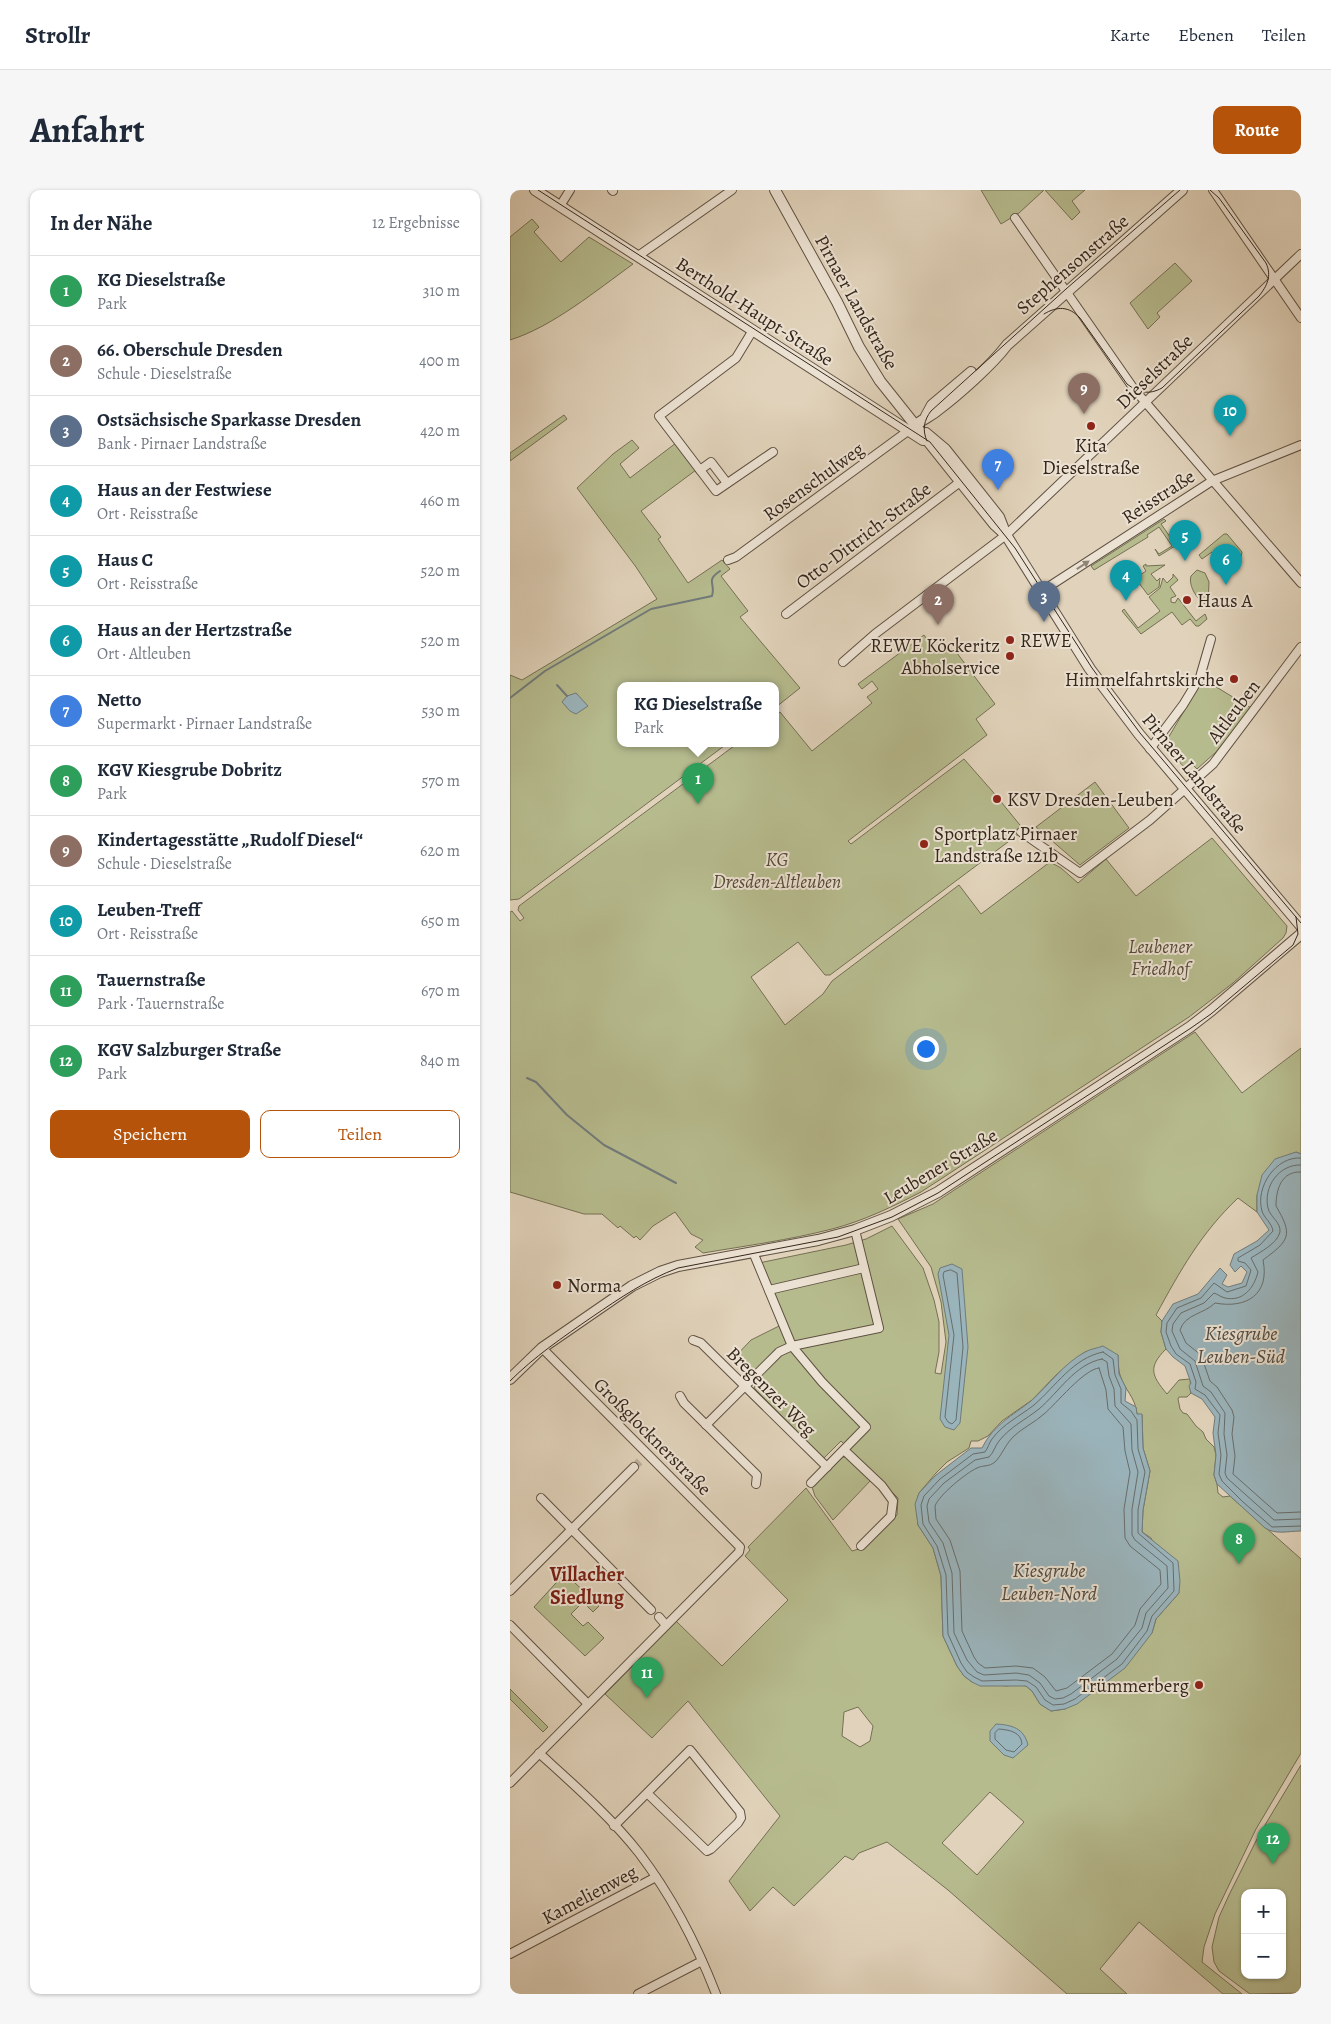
<!DOCTYPE html>
<html lang="de">
<meta charset="utf-8">
<style>
:root{--surface:#fff;--page:#f6f6f7;--text:#1f2937;--muted:#747a83;--line:#e0e1e3;--accent:#b45309}
body{margin:0;font-family:Alegreya,serif;background:var(--page);color:var(--text)}
.controls{position:absolute;right:15px;bottom:15px;display:grid;overflow:hidden;border-radius:10px;box-shadow:0 1px 4px #0004}
.controls button{width:45px;height:45px;display:grid;place-items:center;padding:0;border:0;border-bottom:1px solid var(--line);background:var(--surface);color:var(--text);font:25px sans-serif}
.you{position:absolute;left:415px;top:858px;width:18px;height:18px;margin:-12px;border:4px solid #fff;border-radius:50%;background:#1a73e8;box-shadow:0 0 0 8px #1a73e833}
.badge{display:grid;place-items:center;width:32px;height:32px;border-radius:50%;background:var(--accent);color:#fff;font-size:16px;font-weight:700}
.pin{position:absolute;translate:-50% -41px;filter:drop-shadow(0 1px 2px #0008)}
.pin::after{content:'';position:absolute;top:26px;width:18px;height:15px;background:inherit;clip-path:polygon(0 0,100% 0,50% 100%)}
.popup{position:absolute;left:107px;top:492px;width:162px;height:65px;box-sizing:border-box;display:grid;place-content:center;border-radius:10px;background:var(--surface);filter:drop-shadow(0 1px 4px #0005);font-size:16px;white-space:nowrap;color:var(--muted)}
.popup b{font-size:19px;color:var(--text)}
.popup::after{content:'';position:absolute;left:50%;top:100%;margin-left:-10px;border:10px solid transparent;border-top-color:var(--surface)}
.list{margin:0;padding:0;list-style:none}
h2{display:flex;justify-content:space-between;align-items:center;height:65px;margin:0;padding:0 20px;font-size:21px}
h2 small{font-size:16px;font-weight:400;color:var(--muted)}
.list li{display:grid;grid-template-columns:32px 1fr auto;gap:15px;align-items:center;box-sizing:border-box;height:70px;padding:0 20px;border-top:1px solid var(--line)}
.list b{display:block;font-size:19px;white-space:nowrap}
.list p{margin:0;font-size:16px;white-space:nowrap;color:var(--muted)}
.list em{font-size:16px;font-style:normal;color:var(--muted)}
.actions{display:flex;gap:10px;padding:15px 20px}
.actions a{flex:1;padding:11px 0;border:1px solid var(--accent);border-radius:10px;text-align:center;font-size:18px;color:var(--accent)}
.actions .main{background:var(--accent);color:#fff}
.map{position:relative;flex:none;width:791px;height:1804px;overflow:hidden;border-radius:10px}
header{display:flex;align-items:center;gap:30px;box-sizing:border-box;height:70px;padding:0 25px;background:var(--surface);border-bottom:1px solid var(--line)}
header strong{font-size:24px}
nav{display:flex;gap:28px;margin-inline-start:auto;font-size:18px}
.intro{display:flex;align-items:center;justify-content:space-between;box-sizing:border-box;height:120px;padding:0 30px}
h1{margin:0;font-size:35px}
.button{padding:12px 22px;border-radius:10px;background:var(--accent);color:#fff;font-size:18px;font-weight:700}
main{display:flex;gap:30px;padding:0 30px}
aside{flex:1;background:var(--surface);border-radius:10px;box-shadow:0 1px 4px #0004}
.map>svg:first-child{display:block}
.green{fill:#b6bb8e;stroke:#757054;fill-rule:evenodd}
.water{fill:#9ab4bc;stroke:#717b7b}
.lines{fill:none;stroke-linecap:round;stroke-linejoin:round}
.shore{stroke:#676d6b;stroke-width:1}
.stream{stroke:#717b7b;stroke-width:2}
.minor-tunnel{stroke:#beb09b;stroke-width:8;stroke-dasharray:8 4;stroke-linecap:butt}
.minor-casing{stroke:#5f5142;stroke-width:10}
.tertiary-casing{stroke:#5f5142;stroke-width:12}
.minor{stroke:#ece2d3;stroke-width:8}
.tertiary{stroke:#ece2d3;stroke-width:10}
.tram{stroke:#34261a;stroke-width:1}
.oneway{fill:#908476}
.poi-dot{fill:#8f2418;stroke:#ece2d3;stroke-width:2}
.labels{text-anchor:middle;stroke-width:4;stroke-linejoin:round;paint-order:stroke}
.street-label{font-size:19px;fill:#34261a;stroke:#ece2d3}
.poi-label{font-size:19px;fill:#34261a;stroke:#ece2d3;text-anchor:start}
.park-label{font-size:19px;font-style:italic;fill:#544b37;stroke:#ece2d3}
.water-label{font-size:20px;font-style:italic;fill:#4e4a42;stroke:#ece2d3}
.neighbourhood-label{font-size:20px;font-weight:bold;fill:#7a1f14;stroke:#ece2d3}
</style>
<header>
<strong>Strollr</strong>
<nav><a>Karte</a><a>Ebenen</a><a>Teilen</a></nav>
</header>
<div class="intro"><h1>Anfahrt</h1><a class="button">Route</a></div>
<main>
<aside>
<h2>In der Nähe<small>12 Ergebnisse</small></h2>
<ul class="list">
<li><span class="badge" style="background:#2e9e5b">1</span><div><b>KG Dieselstraße</b><p>Park</p></div><em>310 m</em></li>
<li><span class="badge" style="background:#8d6e63">2</span><div><b>66. Oberschule Dresden</b><p>Schule · Dieselstraße</p></div><em>400 m</em></li>
<li><span class="badge" style="background:#5c6f8a">3</span><div><b>Ostsächsische Sparkasse Dresden</b><p>Bank · Pirnaer Landstraße</p></div><em>420 m</em></li>
<li><span class="badge" style="background:#0f9aa8">4</span><div><b>Haus an der Festwiese</b><p>Ort · Reisstraße</p></div><em>460 m</em></li>
<li><span class="badge" style="background:#0f9aa8">5</span><div><b>Haus C</b><p>Ort · Reisstraße</p></div><em>520 m</em></li>
<li><span class="badge" style="background:#0f9aa8">6</span><div><b>Haus an der Hertzstraße</b><p>Ort · Altleuben</p></div><em>520 m</em></li>
<li><span class="badge" style="background:#3f7fe0">7</span><div><b>Netto</b><p>Supermarkt · Pirnaer Landstraße</p></div><em>530 m</em></li>
<li><span class="badge" style="background:#2e9e5b">8</span><div><b>KGV Kiesgrube Dobritz</b><p>Park</p></div><em>570 m</em></li>
<li><span class="badge" style="background:#8d6e63">9</span><div><b>Kindertagesstätte „Rudolf Diesel“</b><p>Schule · Dieselstraße</p></div><em>620 m</em></li>
<li><span class="badge" style="background:#0f9aa8">10</span><div><b>Leuben-Treff</b><p>Ort · Reisstraße</p></div><em>650 m</em></li>
<li><span class="badge" style="background:#2e9e5b">11</span><div><b>Tauernstraße</b><p>Park · Tauernstraße</p></div><em>670 m</em></li>
<li><span class="badge" style="background:#2e9e5b">12</span><div><b>KGV Salzburger Straße</b><p>Park</p></div><em>840 m</em></li>
</ul>
<div class="actions"><a class="main">Speichern</a><a>Teilen</a></div>
</aside>
<div class="map">
<svg width="791" height="1804" viewBox="0 0 791 1804">
<rect width="100%" height="100%" fill="#e1d3bb"/>
<filter id="stains"><feTurbulence type="fractalNoise" baseFrequency=".004" numOctaves="4"/><feColorMatrix values="0 0 0 0 .2 0 0 0 0 .09 0 0 0 0 .02 0 0 0 .5 -.17"/></filter>
<radialGradient id="worn" r=".72"><stop offset=".6" stop-color="#630" stop-opacity="0"/><stop offset="1" stop-color="#630" stop-opacity=".3"/></radialGradient>
<g class="green">
<path d="M471,0H534L509,23L491,34Z"/>
<path d="M535,0H575L562,11L570,22L562,30Z"/>
<path d="M22,29L29,37L24,42L51,72L79,47L123,74C87,100 42,137 0,150V47Z"/>
<path d="M665,73L682,91L647,123L650,127L638,139L620,113Z"/>
<path d="M54,225L57,229L0,271V263Z"/>
<path d="M122,250L129,258L110,274L120,288L166,253L186,280L131,321L151,347L148,349L178,393L212,370L220,379L211,386L238,421L230,427L290,498L266,517V495H110V553H218L9,709L0,710V485L12,490L147,409L126,377L67,298L103,264Z"/>
<path d="M654,329L656,331L651,334L663,351L667,349L668,352L665,356L649,366L645,359L649,364L662,356L649,337L637,345L638,347L584,380L581,376Z"/>
<path d="M714,344H717L732,362L730,372L720,368L717,376L711,374L702,362L692,369L689,365Z"/>
<path d="M636,374V376L655,375L641,384L647,391L650,388L649,397L638,405L622,384L623,382L627,387L636,381L633,376Z"/>
<path d="M687,380L695,383L699,392L698,415C688,412 678,396 681,386Z"/>
<path d="M663,384L668,390L660,397L666,406L661,408V412L665,413L668,408L686,431L695,424L697,429L689,436H686L680,429L672,435L662,422L631,444L612,421L614,419L628,438L650,421L639,407L650,398L653,388L657,393L663,387Z"/>
<path d="M414,445L428,464L441,455L485,514L466,529L477,545L338,651L341,654L454,569L483,602L514,640L320,785H315L288,752L241,787L275,835L313,804L322,791L449,695L471,724L540,672L551,678L568,693L596,669L626,706L702,648L777,736L776,743L773,748L723,793L679,827L411,1002C382,1017 353,1031 322,1039C279,1050 235,1056 193,1063L185,1057L193,1050L181,1044L165,1022L143,1036L130,1050L126,1046L124,1048L110,1036L108,1038L92,1024H74L0,1002V722L2,721L10,731L14,728L8,720L9,716L228,553H266V525L270,522L302,561L362,513L357,507L368,499L362,491L352,499L348,494Z"/>
<path d="M693,489L741,518L706,562L687,579L682,574L677,578L674,577L654,555Z"/>
<path d="M585,592L619,638L570,675L526,637Z"/>
<path d="M685,842L732,903L791,858V964L786,962L747,1005V1022L728,1008C691,1043 670,1081 646,1125L652,1131L651,1142L656,1159C638,1177 641,1185 657,1204L669,1190L680,1189L681,1203L677,1207H669L668,1209L670,1219L673,1223L677,1224L686,1236L693,1242L696,1249L704,1257L706,1265L704,1285L707,1294L708,1303L713,1307L720,1306L791,1369V1563L746,1639L705,1724L694,1757L692,1772L732,1804H713L629,1732L590,1779L617,1804H557L438,1700L377,1652L349,1663L343,1670L335,1666L284,1716L263,1697L240,1721L219,1691L270,1626L178,1511L142,1548L95,1504L166,1431L212,1476L278,1410L235,1366L240,1360L238,1357L296,1298L342,1361L356,1357L387,1325L388,1308L331,1251L314,1268L244,1198L246,1194L222,1170L241,1150L271,1135L244,1074L336,1055L356,1049L382,1036L413,1078L424,1110L429,1132V1162L425,1183L431,1184L436,1152L431,1112L421,1077L388,1029L423,1014ZM575,1162L608,1165C608,1171 608,1179 610,1185C615,1201 625,1206 627,1224L632,1225L633,1258L640,1281L633,1320L632,1342L641,1348L669,1403L646,1429L642,1443L555,1519L541,1521L530,1514L522,1501L516,1496L506,1494L497,1496L462,1492L454,1486L447,1476L433,1446L431,1386L423,1358L408,1335L406,1314L409,1303L426,1283L437,1272L459,1258L461,1251H468L478,1246L492,1231L522,1210L547,1184ZM348,1517L363,1536L360,1551L350,1557L332,1546L334,1522ZM480,1602L514,1632L467,1685L432,1653Z"/>
<path d="M333,1267H338L361,1290L323,1330L305,1306L302,1297Z"/>
<path d="M56,1382L64,1390L63,1391L89,1416L83,1422L73,1412L61,1424L73,1436L78,1432L94,1448L75,1466L24,1417Z"/>
<path d="M0,1499L38,1537L33,1542L0,1509Z"/>
<path d="M791,1575V1803L740,1804L709,1781L704,1772L702,1757L709,1727L719,1705L749,1645ZM735,1703H772V1785H735Z"/>
</g>
<g class="water">
<path d="M66,503L78,516L66,524L60,521L52,512L57,506Z"/>
<path d="M786,962L791,964V1341C778,1341 766,1345 755,1338L707,1294L704,1285L706,1265L703,1243L705,1227L692,1209L681,1203L679,1196L681,1193L675,1176L663,1167L656,1159L651,1142L652,1131L663,1114L688,1104L710,1078L717,1085L712,1094L718,1097L732,1093L737,1082L731,1076L725,1082L720,1075L724,1064L747,1051L759,1040L747,1022V1005L752,985L765,969Z"/>
<path d="M442,1074L452,1079L458,1157L450,1233L444,1240L435,1237L430,1229L439,1145L428,1084L430,1078Z"/>
<path d="M593,1156L608,1165L609,1184L616,1198L615,1211L626,1217L627,1224H632L633,1258L640,1281L633,1320L632,1342L668,1371L670,1391L669,1403L646,1429L642,1443L615,1478L567,1514L555,1519L541,1521L530,1514L522,1501L516,1496H470L462,1492L454,1486L447,1476L433,1446L431,1386L423,1358L408,1335L405,1314L409,1303L426,1285L461,1258H472C483,1235 502,1226 521,1211C539,1195 553,1174 575,1162C580,1159 588,1158 593,1156Z"/>
<path d="M486,1534C502,1535 514,1538 518,1555L503,1568L494,1565L480,1551V1541Z"/>
</g>
<g class="lines">
<g class="shore">
<path d="M791,968C766,966 745,997 752,1021C754,1028 762,1033 763,1041L750,1055L728,1068V1071L735,1073L741,1080L736,1096L717,1102L704,1093L691,1108L667,1118L657,1133L656,1142L661,1156L666,1164L680,1174L686,1192L685,1199L695,1205L710,1225L708,1243L711,1265L709,1284L712,1291L733,1312L762,1337L791,1336"/>
<path d="M791,975C769,974 753,997 758,1018C760,1027 771,1032 770,1042C767,1054 750,1062 741,1068L748,1082C744,1098 733,1112 715,1108C711,1107 707,1104 704,1103L694,1113L671,1123L663,1134L662,1141L670,1159L685,1171L693,1196L701,1202L715,1223L714,1244L717,1265L715,1283L717,1288L764,1330L791,1329"/>
<path d="M791,982C771,981 766,1000 766,1016C783,1045 780,1050 753,1070C760,1104 737,1119 705,1113C694,1124 675,1124 670,1140L676,1153L691,1165L700,1191L707,1197L722,1220L724,1227L722,1244L725,1266L723,1284L767,1323L791,1322"/>
<path d="M441,1080L447,1083L453,1157L446,1230L442,1234L438,1232L435,1227L444,1145L433,1085L434,1082Z"/>
<path d="M593,1162L603,1169L605,1185L611,1199V1213L621,1221L627,1230L628,1259L635,1282L628,1320V1343L663,1373L664,1401L642,1426L637,1441L612,1474L565,1509L554,1514L543,1515L535,1510L526,1497L517,1491L506,1490L472,1491L464,1487L457,1482L451,1473L438,1444L436,1385L427,1356L413,1334L411,1315L414,1306L430,1289L463,1264L475,1262C478,1258 479,1253 482,1249C493,1234 510,1226 524,1215C546,1196 563,1168 593,1162Z"/>
<path d="M592,1169L597,1172L599,1186L604,1199L605,1216L621,1234L622,1260L628,1282L622,1319V1345L625,1350L657,1376L658,1398L636,1423L632,1438L607,1469L561,1504L553,1508L545,1509L539,1506L530,1493L519,1485L506,1483L474,1485L467,1482L457,1470L444,1443L442,1383L433,1353L419,1332L417,1316L419,1309L434,1293L465,1270L479,1267C484,1262 485,1256 489,1251C500,1237 515,1230 529,1219C549,1202 565,1174 592,1169Z"/>
<path d="M589,1178L596,1200L598,1219L613,1237L615,1261L620,1282L614,1319L615,1348L620,1356L650,1380L651,1394L630,1419L625,1435L602,1464L557,1498L546,1501L535,1487L523,1478L506,1476L475,1478L468,1473L464,1467L452,1441L450,1381L440,1350L426,1329L425,1316C429,1305 456,1283 467,1278C473,1275 479,1277 485,1272C492,1265 495,1255 503,1247C512,1238 524,1233 534,1224C546,1214 574,1179 589,1178Z"/>
<path d="M489,1539C500,1540 511,1542 512,1554L504,1562L496,1560L485,1549V1543Z"/>
</g>
<g class="stream">
<path d="M47,495L57,506"/>
<path d="M0,508L35,481L141,419L202,406C206,393 195,391 210,381"/>
<path d="M17,888L26,892L57,925L94,955L166,993"/>
</g>
<path class="minor-tunnel" d="M124,1277L131,1270"/>
<g class="minor-casing">
<g id="minor">
<path d="M102,0L103,1"/>
<path d="M703,0L791,128"/>
<path d="M50,16L60,0"/>
<path d="M505,28L624,199L791,393"/>
<path d="M128,66L222,0"/>
<path d="M243,140L226,168L149,226L206,301L263,262"/>
<path d="M190,280L201,272L217,293"/>
<path d="M218,370L226,367L402,238"/>
<path d="M532,401L702,291L791,255"/>
<path d="M276,424L450,292"/>
<path d="M333,472L365,444L496,345L791,64"/>
<path d="M640,559L673,515L690,487L701,449"/>
<path d="M511,642L570,683L640,630L703,574L791,457"/>
<path d="M243,1062L282,1156L312,1192L356,1237L301,1293"/>
<path d="M259,1100L354,1078"/>
<path d="M183,1150L191,1153L317,1277"/>
<path d="M170,1206L174,1213L247,1285L246,1294"/>
<path d="M196,1235L269,1162L282,1156L369,1138L345,1040"/>
<path d="M334,1260L372,1296L383,1311L381,1326L351,1356"/>
<path d="M31,1308L141,1420"/>
<path d="M0,1401L124,1277"/>
<path d="M149,1427L156,1435"/>
<path d="M0,1435L77,1513"/>
<path d="M29,1563C63,1594 101,1627 129,1663C161,1705 187,1755 206,1804"/>
<path d="M0,1593L229,1362L230,1357L32,1158"/>
<path d="M104,1636L137,1603L197,1661L201,1659L228,1633L231,1628L230,1622L180,1560L137,1603"/>
<path d="M0,1764L146,1687"/>
<path d="M128,1804L192,1771"/>
</g>
</g>
<g class="tertiary-casing">
<g id="tertiary">
<path d="M25,0L413,250"/>
<path d="M265,0L327,112L349,157L370,191L484,334L496,345L580,479L629,544L791,736"/>
<path d="M416,226L422,215L461,182"/>
<path d="M406,235C413,229 421,226 428,220C448,205 482,175 497,155L672,0"/>
<path d="M416,243L435,259L489,327L496,345"/>
<path d="M0,1189L32,1158L122,1096L150,1082L168,1076L308,1050L345,1040L381,1026L428,1002L680,837L702,820L791,744"/>
</g>
</g>
<use href="#minor" class="minor"/>
<use href="#tertiary" class="tertiary"/>
<g class="tram">
<path d="M28,0L420,252L505,358L582,478L630,543L791,733"/>
<path d="M534,124C547,116 559,116 570,128L617,194C629,203 639,205 652,198L749,106C757,96 762,86 756,73L709,8L700,0"/>
<path d="M417,251C412,240 414,230 421,221L556,99L670,0"/>
<path d="M0,1191C24,1167 53,1147 82,1127C110,1108 136,1090 168,1078L328,1047L382,1027L428,1003L681,838L701,824L783,755L788,744L786,727"/>
</g>
</g>
<defs><path id="oneway-solid" d="M-6-.8H1V-3.2L6.5 0L1 3.2V.8H-6Z" transform="scale(1.25)"/></defs>
<use class="oneway" href="#oneway-solid" transform="translate(573 375) rotate(-33)"/>
<g class="poi-dot">
<circle cx="581" cy="236" r="5"/>
<circle cx="677" cy="410" r="5"/>
<circle cx="500" cy="450" r="5"/>
<circle cx="500" cy="466" r="5"/>
<circle cx="724" cy="489" r="5"/>
<circle cx="487" cy="609" r="5"/>
<circle cx="414" cy="654" r="5"/>
<circle cx="47" cy="1095" r="5"/>
<circle cx="689" cy="1495" r="5"/>
</g>
<g class="labels">
<g class="street-label">
<text transform="translate(562 74) rotate(-41)" y="7">Stephensonstraße</text>
<text transform="translate(347 112) rotate(61)" y="7">Pirnaer Landstraße</text>
<text transform="translate(245 121) rotate(33)" y="7">Berthold-Haupt-Straße</text>
<text transform="translate(644 181) rotate(-44)" y="7">Dieselstraße</text>
<text transform="translate(303 291) rotate(-36)" y="7">Rosenschulweg</text>
<text transform="translate(648 306) rotate(-33)" y="7">Reisstraße</text>
<text transform="translate(353 345) rotate(-37)" y="7">Otto-Dittrich-Straße</text>
<text transform="translate(723 521) rotate(-53)" y="7">Altleuben</text>
<text transform="translate(685 583) rotate(50)" y="7">Pirnaer Landstraße</text>
<text transform="translate(430 976) rotate(-31)" y="7">Leubener Straße</text>
<text transform="translate(262 1201) rotate(45)" y="7">Bregenzer Weg</text>
<text transform="translate(143 1246) rotate(45)" y="7">Großglocknerstraße</text>
<text transform="translate(79 1704) rotate(-28)" y="7">Kamelienweg</text>
</g>
<g class="poi-label">
<text x="581" y="262" text-anchor="middle">Kita<tspan x="581" dy="22">Dieselstraße</tspan></text>
<text x="687" y="417">Haus A</text>
<text x="510" y="457">REWE</text>
<text x="490" y="462" text-anchor="end">REWE Köckeritz<tspan x="490" dy="22">Abholservice</tspan></text>
<text x="714" y="496" text-anchor="end">Himmelfahrtskirche</text>
<text x="497" y="616">KSV Dresden-Leuben</text>
<text x="424" y="650">Sportplatz Pirnaer<tspan x="424" dy="22">Landstraße 121b</tspan></text>
<text x="57" y="1102">Norma</text>
<text x="679" y="1502" text-anchor="end">Trümmerberg</text>
</g>
<g class="park-label">
<text x="267" y="676">KG<tspan x="267" dy="22">Dresden-Altleuben</tspan></text>
<text x="650" y="763">Leubener<tspan x="650" dy="22">Friedhof</tspan></text>
</g>
<g class="water-label">
<text x="731" y="1150">Kiesgrube<tspan x="731" dy="23">Leuben-Süd</tspan></text>
<text x="539" y="1387">Kiesgrube<tspan x="539" dy="23">Leuben-Nord</tspan></text>
</g>
<g class="neighbourhood-label">
<text x="77" y="1391">Villacher<tspan x="77" dy="23">Siedlung</tspan></text>
</g>
</g>
<rect width="100%" height="100%" filter="url(#stains)"/>
<rect width="100%" height="100%" fill="url(#worn)"/>
</svg>
<div class="controls">
<button>+</button>
<button>−</button>
</div>
<div class="you"></div>
<div class="pin badge" style="left:188px;top:614px;background:#2e9e5b">1</div>
<div class="popup"><b>KG Dieselstraße</b>Park</div>
<div class="pin badge" style="left:428px;top:435px;background:#8d6e63">2</div>
<div class="pin badge" style="left:534px;top:432px;background:#5c6f8a">3</div>
<div class="pin badge" style="left:616px;top:411px;background:#0f9aa8">4</div>
<div class="pin badge" style="left:675px;top:371px;background:#0f9aa8">5</div>
<div class="pin badge" style="left:716px;top:395px;background:#0f9aa8">6</div>
<div class="pin badge" style="left:488px;top:300px;background:#3f7fe0">7</div>
<div class="pin badge" style="left:729px;top:1374px;background:#2e9e5b">8</div>
<div class="pin badge" style="left:574px;top:224px;background:#8d6e63">9</div>
<div class="pin badge" style="left:720px;top:246px;background:#0f9aa8">10</div>
<div class="pin badge" style="left:137px;top:1508px;background:#2e9e5b">11</div>
<div class="pin badge" style="left:763px;top:1674px;background:#2e9e5b">12</div>
</div>
</main>
